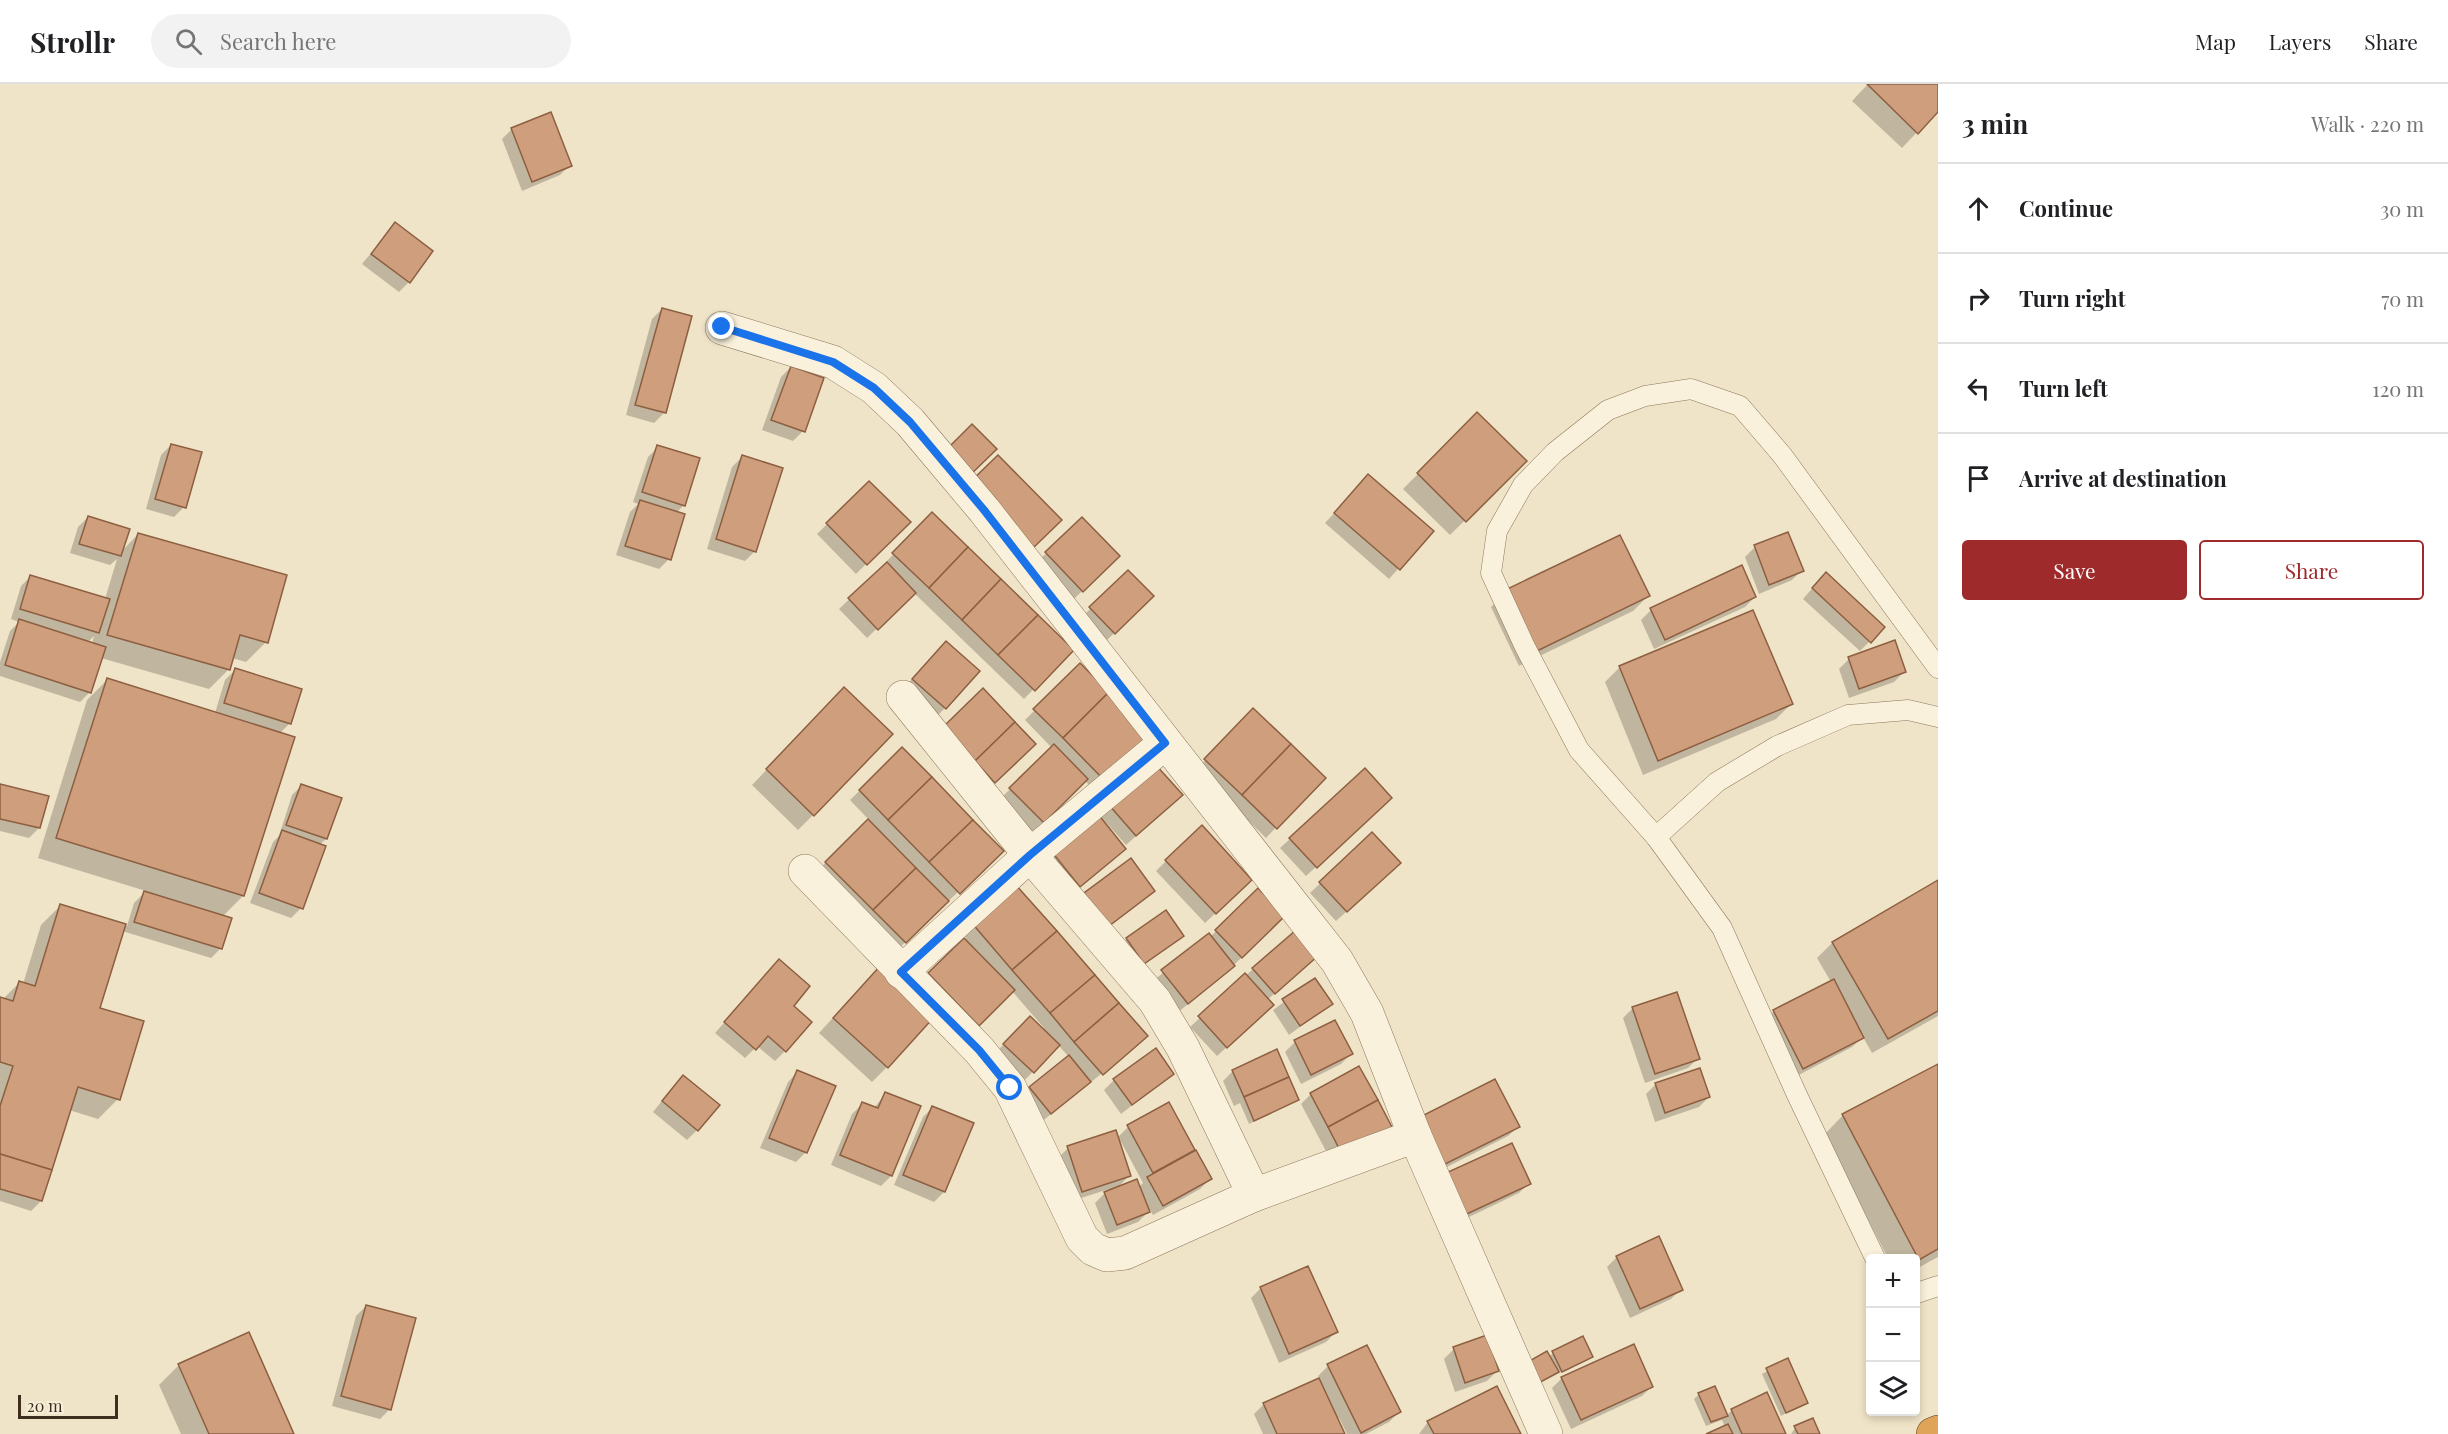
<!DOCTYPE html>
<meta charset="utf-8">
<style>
:root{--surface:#fff;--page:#f2f2f2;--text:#202124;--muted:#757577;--line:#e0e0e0;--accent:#9e2a2b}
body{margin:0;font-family:"Playfair Display",serif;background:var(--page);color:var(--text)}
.controls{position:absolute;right:18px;bottom:18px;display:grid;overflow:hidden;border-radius:6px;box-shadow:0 3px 9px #0003}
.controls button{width:54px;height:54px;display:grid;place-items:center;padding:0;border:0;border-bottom:2px solid var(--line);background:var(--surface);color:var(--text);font:30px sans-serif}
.scale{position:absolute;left:18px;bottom:15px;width:100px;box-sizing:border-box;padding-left:6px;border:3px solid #3d2e20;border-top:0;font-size:16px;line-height:21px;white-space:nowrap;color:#3d2e20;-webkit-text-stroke:4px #f7eed8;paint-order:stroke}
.stop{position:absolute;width:18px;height:18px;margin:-14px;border:4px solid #1a73e8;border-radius:50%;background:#fff}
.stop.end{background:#1a73e8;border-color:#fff;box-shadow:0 2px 6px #0008}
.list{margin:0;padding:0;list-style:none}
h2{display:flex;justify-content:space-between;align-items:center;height:78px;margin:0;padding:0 24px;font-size:26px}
h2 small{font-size:20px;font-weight:400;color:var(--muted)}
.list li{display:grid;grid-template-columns:39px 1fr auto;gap:18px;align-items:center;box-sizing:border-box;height:90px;padding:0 24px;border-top:2px solid var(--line)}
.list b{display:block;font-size:22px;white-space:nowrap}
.list em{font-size:20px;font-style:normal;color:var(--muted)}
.actions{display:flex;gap:12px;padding:18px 24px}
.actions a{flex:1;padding:14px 0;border:2px solid var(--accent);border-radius:6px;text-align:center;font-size:21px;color:var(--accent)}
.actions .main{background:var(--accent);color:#fff}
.icon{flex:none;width:33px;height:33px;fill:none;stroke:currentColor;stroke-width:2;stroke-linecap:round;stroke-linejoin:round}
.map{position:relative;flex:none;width:1938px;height:1350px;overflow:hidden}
header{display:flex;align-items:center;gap:36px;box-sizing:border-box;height:84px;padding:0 30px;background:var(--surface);border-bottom:2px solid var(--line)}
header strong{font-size:28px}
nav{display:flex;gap:33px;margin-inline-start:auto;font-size:21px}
.search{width:420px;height:54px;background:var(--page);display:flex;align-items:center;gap:15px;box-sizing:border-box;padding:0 21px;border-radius:33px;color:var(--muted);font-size:22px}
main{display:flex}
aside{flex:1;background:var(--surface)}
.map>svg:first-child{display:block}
.shadow{fill:#0003;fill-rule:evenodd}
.building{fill:#cf9f7d;stroke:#8d5f41;stroke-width:1.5}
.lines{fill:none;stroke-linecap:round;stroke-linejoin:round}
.lane-casing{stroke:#8d765c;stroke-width:21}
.street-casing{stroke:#8d765c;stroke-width:34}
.highway-casing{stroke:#5b4430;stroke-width:34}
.lane{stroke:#faf1dc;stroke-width:20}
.street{stroke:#faf1dc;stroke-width:33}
.highway{stroke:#e0a458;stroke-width:33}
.route{stroke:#1a73e8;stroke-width:8}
</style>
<header>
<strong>Strollr</strong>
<div class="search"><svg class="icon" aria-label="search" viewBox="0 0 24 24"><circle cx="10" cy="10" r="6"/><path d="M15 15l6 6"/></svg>Search here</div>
<nav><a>Map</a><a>Layers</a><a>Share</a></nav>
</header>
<main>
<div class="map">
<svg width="1938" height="1350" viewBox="0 0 1938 1350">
<rect width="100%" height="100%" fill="#f0e4c8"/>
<g class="shadow">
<path d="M1868,0H1938V26L1902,64L1852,17Z"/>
<path d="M512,45L570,81L560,91L522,107L502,55Z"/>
<path d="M395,140L409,198L399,208L362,180Z"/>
<path d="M662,225L691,233L664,329L654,339L626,331L652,235Z"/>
<path d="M791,283L803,347L793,357L762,346L781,293Z"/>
<path d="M1477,330L1525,377L1450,451L1403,405Z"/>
<path d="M171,361L184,423L174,433L146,425L161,371Z"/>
<path d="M658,363L684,421L676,429L669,475L659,485L616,471L630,428L638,420L633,418L648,373Z"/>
<path d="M742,373L755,467L745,477L707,465L732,383Z"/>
<path d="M869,399L908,438L856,490L817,450Z"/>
<path d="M1359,402L1432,447L1389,495L1325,439Z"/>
<path d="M932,430L1072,566L1024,615L914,509L867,554L839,525L885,481L884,480Z"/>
<path d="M88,433L122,467L138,450L266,558L246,578L232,574L229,585L209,605L101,574L90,608L80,618L0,592V578L10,547L19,538L11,535L21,502L31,492L105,515L117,475L110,481L70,469L78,443ZM94,552L92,560L87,559Z"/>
<path d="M1082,435L1118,472L1072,517L1036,479Z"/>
<path d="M1788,450L1802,486L1792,496L1759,510L1745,473L1755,463Z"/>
<path d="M1741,483L1755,513L1745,523L1654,565L1641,536L1651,526Z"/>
<path d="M1128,488L1152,512L1104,559L1081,534Z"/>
<path d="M1816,500L1869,558L1860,567L1803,515Z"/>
<path d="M1506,508L1648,512L1633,527L1519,582L1491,523Z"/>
<path d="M936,569L945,624L935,634L903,605Z"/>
<path d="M1849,575L1904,588L1894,598L1849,614L1839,585Z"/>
<path d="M1080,581L1150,651L1095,706L1085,697L1033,748L1000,715L1052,664L1025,636Z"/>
<path d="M1620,583L1791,620L1776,635L1643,691L1605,598Z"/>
<path d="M235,586L290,639L280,649L243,812L222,833L221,864L211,874L122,847L98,925L118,1015L98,1035L69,1026L41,1117L31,1127L0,1117V914L3,915L19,899L23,900L41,841L61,821L127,842L134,819L146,807L38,774L87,616L107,596L215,629L225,596Z"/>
<path d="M829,620L813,731L798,746L752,701Z"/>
<path d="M1253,626L1324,694L1266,754L1196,686Z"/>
<path d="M902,665L1001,767L895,868L816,788L869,736L850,716Z"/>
<path d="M302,701L326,755L319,761L301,824L291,834L250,819L273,758L279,752L292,711Z"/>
<path d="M0,702L39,744L29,754L0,747Z"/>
<path d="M1171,721L1126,761L1102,734L1100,735L1114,775L1069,811L1039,774L1110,722Z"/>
<path d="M1380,724L1306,792L1280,764L1290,755Z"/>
<path d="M1372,750L1389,789L1336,837L1310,809Z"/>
<path d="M1166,777L1240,806L1205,839L1156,787Z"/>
<path d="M1938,798V932L1872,969L1863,953L1852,963L1793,994L1764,937L1774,927L1831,898L1817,874L1832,859Z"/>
<path d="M1258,806L1283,832L1223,892L1177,929L1152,898L1208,851L1210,853Z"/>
<path d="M1153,807L1098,851L1075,820Z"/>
<path d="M972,839L1136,962L1040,1039L1020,1014L1069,973L1058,961L1023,998L994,970L1030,934L1043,946L1044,944L1012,907L968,950L919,900L966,854L962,849Z"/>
<path d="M1182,851L1133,889L1117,865L1127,855Z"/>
<path d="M779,877L791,922L785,967L775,977L757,962L745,974L715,949Z"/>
<path d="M1307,881L1267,916L1262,931L1217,972L1190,943L1253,885Z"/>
<path d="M1314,896L1331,920L1289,951L1273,926Z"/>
<path d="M865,899L887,983L872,998L819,949Z"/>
<path d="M1633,924L1698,974L1688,984L1645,999L1623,934Z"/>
<path d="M1295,958L1351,970L1341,980L1301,1000L1285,968Z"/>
<path d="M1938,981V1173L1916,1185V1174H1888L1824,1051L1843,1031Z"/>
<path d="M1233,987L1298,1016L1249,1040L1240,1019L1234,1022L1223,997Z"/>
<path d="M797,988L806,1068L796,1078L760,1064L788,998Z"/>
<path d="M1172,990L1121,1030L1104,1006L1114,996Z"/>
<path d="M1656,1000L1709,1013L1699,1023L1655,1038L1646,1010Z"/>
<path d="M673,1003L697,1046L687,1056L653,1028Z"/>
<path d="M886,1009L919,1023L891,1092L881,1102L831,1081L852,1030L862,1020L874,1024Z"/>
<path d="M1311,1010L1383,1059L1335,1084L1301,1020Z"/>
<path d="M1169,1020L1210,1095L1200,1105L1153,1131L1150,1126L1138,1138L1107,1150L1095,1119L1109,1105L1072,1117L1058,1074L1068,1064L1117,1054L1128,1043ZM1119,1054L1143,1099L1139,1103L1117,1104L1130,1091Z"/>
<path d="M933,1023L944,1108L934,1118L894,1101L923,1033Z"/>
<path d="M1417,1037L1518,1043L1508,1052L1429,1092Z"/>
<path d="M1529,1099L1519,1109L1446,1144L1428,1105Z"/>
<path d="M1617,1173L1681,1205L1671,1215L1630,1234L1607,1183Z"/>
<path d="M1261,1204L1336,1248L1326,1258L1279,1279L1251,1214Z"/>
<path d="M366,1222L390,1325L380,1335L332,1322L356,1232Z"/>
<path d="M1454,1265L1497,1287L1487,1297L1455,1308L1444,1275Z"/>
<path d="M1553,1269L1591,1273L1530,1304L1549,1273Z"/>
<path d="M1787,1276L1806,1318L1781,1332L1762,1290Z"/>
<path d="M179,1281L292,1350H181L159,1301Z"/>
<path d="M1328,1282L1399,1328L1389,1338L1366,1350H1347L1339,1334L1336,1336L1343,1350H1263L1254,1330L1264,1320L1320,1295L1318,1292Z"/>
<path d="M1562,1294L1652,1302L1642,1312L1571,1345L1552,1304Z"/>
<path d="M1699,1310L1726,1332L1732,1326L1784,1350H1710L1725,1343L1722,1336L1706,1342L1694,1315Z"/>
<path d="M1428,1338L1519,1350H1419Z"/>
<path d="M1795,1344L1819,1350H1791Z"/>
</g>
<g class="building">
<path d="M1867,0H1938V28L1918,50Z"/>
<path d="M551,28L572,82L532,98L511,44Z"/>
<path d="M395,138L433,167L410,199L371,170Z"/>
<path d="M662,224L692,232L666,329L635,321Z"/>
<path d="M791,282L824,294L805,348L771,336Z"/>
<path d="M1477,328L1527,377L1466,438L1417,389Z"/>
<path d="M972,340L997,365L967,394L943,369Z"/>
<path d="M171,360L202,368L186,424L155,415Z"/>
<path d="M657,361L700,374L685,422L642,408Z"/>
<path d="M742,371L783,384L756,468L716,455Z"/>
<path d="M998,371L1062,436L1032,465L968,400Z"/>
<path d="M1368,390L1434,447L1400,486L1334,429Z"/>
<path d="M869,397L911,438L867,481L826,439Z"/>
<path d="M640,416L685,430L671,476L625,462Z"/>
<path d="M932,428L968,463L929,504L892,469Z"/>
<path d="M88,432L130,445L121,472L79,460Z"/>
<path d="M1082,433L1120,472L1083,508L1045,468Z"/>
<path d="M1788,448L1804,487L1769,501L1754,461Z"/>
<path d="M138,449L287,491L268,559L240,551L230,586L107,551Z"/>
<path d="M1620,451L1650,512L1535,568L1505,506Z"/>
<path d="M968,463L1001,495L962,536L929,504Z"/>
<path d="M887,478L916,509L878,546L848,514Z"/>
<path d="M1742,481L1756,513L1665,556L1650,524Z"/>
<path d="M1128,486L1154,512L1115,550L1089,523Z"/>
<path d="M1826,488L1885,543L1871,559L1812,504Z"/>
<path d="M30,491L110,515L99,549L20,525Z"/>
<path d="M1001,495L1038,531L998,571L962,536Z"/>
<path d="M1753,526L1793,620L1658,677L1619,582Z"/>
<path d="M1038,531L1074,566L1035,607L998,571Z"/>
<path d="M19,535L106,563L91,609L5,581Z"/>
<path d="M1895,556L1906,588L1859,605L1848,573Z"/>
<path d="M946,557L980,587L946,625L912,595Z"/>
<path d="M1080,579L1109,608L1063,654L1033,625Z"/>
<path d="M235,584L302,605L291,640L224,619Z"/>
<path d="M107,594L295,653L244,812L56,754Z"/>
<path d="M844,603L893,650L814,732L766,685Z"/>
<path d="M983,604L1015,638L975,677L943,643Z"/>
<path d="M1109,608L1152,651L1106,698L1063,654Z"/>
<path d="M1253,624L1291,660L1242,711L1204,675Z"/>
<path d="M1015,638L1036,660L995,699L975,677Z"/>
<path d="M1054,660L1088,695L1044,739L1009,704Z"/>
<path d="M1291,660L1326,694L1277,745L1242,711Z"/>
<path d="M902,663L932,693L888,736L859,706Z"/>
<path d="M1155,680L1183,711L1136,752L1109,721Z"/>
<path d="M1365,684L1392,714L1317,784L1289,754Z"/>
<path d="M932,693L973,736L929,778L888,736Z"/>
<path d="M0,700L49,712L40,744L0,735Z"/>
<path d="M301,700L342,714L327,755L286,741Z"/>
<path d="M1094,725L1126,765L1080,803L1048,763Z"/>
<path d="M868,735L916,784L873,826L825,778Z"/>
<path d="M973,736L1004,767L960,810L929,778Z"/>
<path d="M1202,741L1252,796L1216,830L1165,776Z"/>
<path d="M282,746L326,762L303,825L259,809Z"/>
<path d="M1372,748L1401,779L1347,828L1319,798Z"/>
<path d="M1131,774L1155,807L1109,842L1084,809Z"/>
<path d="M916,784L949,817L906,859L873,826Z"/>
<path d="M1938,796V927L1888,955L1832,858Z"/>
<path d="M1015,800L1057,847L1012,886L971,838Z"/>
<path d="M1258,804L1285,832L1242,874L1215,846Z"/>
<path d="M144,807L232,834L222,865L134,838Z"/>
<path d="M60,820L126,840L100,924L144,937L120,1016L78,1003L52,1086L0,1070V1022L13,982L0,978V913L13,917L19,897L35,902Z"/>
<path d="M1166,826L1184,852L1144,880L1126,854Z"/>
<path d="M1296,846L1319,871L1275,910L1252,884Z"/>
<path d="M1057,847L1095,891L1050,929L1012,886Z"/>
<path d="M1209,849L1235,882L1188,920L1161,886Z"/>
<path d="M964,854L1015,906L979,942L928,889Z"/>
<path d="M779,875L810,902L794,922L812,938L786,968L768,952L756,966L724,938Z"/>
<path d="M880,882L935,932L888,984L833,934Z"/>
<path d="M1245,889L1274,921L1227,964L1198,932Z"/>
<path d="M1095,891L1119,919L1074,958L1050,929Z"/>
<path d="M1315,894L1333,920L1300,942L1282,915Z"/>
<path d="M1834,895L1864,954L1803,985L1773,926Z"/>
<path d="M1677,908L1700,975L1655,990L1632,923Z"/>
<path d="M1119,919L1148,952L1103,991L1074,958Z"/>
<path d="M1030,932L1060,961L1034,989L1003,960Z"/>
<path d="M1335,936L1353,970L1311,991L1294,956Z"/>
<path d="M1156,964L1174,990L1132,1021L1113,995Z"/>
<path d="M1277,965L1289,993L1244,1013L1232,986Z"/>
<path d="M1069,971L1091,998L1051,1030L1029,1003Z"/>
<path d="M1938,980V1165L1919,1176L1842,1030Z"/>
<path d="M1359,982L1378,1016L1328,1043L1310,1009Z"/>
<path d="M1700,984L1710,1013L1665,1029L1655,999Z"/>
<path d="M797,986L836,1002L807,1069L769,1054Z"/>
<path d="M683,991L720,1021L698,1047L662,1017Z"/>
<path d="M1289,993L1299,1016L1254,1037L1244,1013Z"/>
<path d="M1495,995L1520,1043L1439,1083L1416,1035Z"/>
<path d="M885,1008L921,1022L892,1092L840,1071L862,1018L878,1024Z"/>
<path d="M1378,1016L1395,1049L1345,1076L1328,1043Z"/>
<path d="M1169,1018L1195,1066L1153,1089L1127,1041Z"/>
<path d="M932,1022L974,1039L945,1108L903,1091Z"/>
<path d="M1116,1046L1131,1092L1082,1108L1067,1062Z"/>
<path d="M1512,1059L1531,1100L1456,1135L1437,1093Z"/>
<path d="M1196,1066L1212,1095L1163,1122L1147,1093Z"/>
<path d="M0,1070L52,1086L42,1117L0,1105Z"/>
<path d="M1137,1095L1150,1128L1117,1141L1104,1108Z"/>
<path d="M1659,1152L1683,1206L1640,1225L1616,1172Z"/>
<path d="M1308,1182L1338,1248L1289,1270L1260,1203Z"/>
<path d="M366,1221L416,1234L391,1326L341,1312Z"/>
<path d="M249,1248L294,1350H209L178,1280Z"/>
<path d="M1487,1251L1499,1287L1465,1299L1453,1263Z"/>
<path d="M1583,1252L1593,1273L1562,1288L1552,1267Z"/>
<path d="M1634,1260L1653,1303L1581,1336L1561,1293Z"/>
<path d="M1367,1261L1401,1328L1361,1349L1327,1280Z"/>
<path d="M1547,1267L1559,1288L1535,1301L1524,1280Z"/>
<path d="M1788,1274L1808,1319L1786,1329L1766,1284Z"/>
<path d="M1319,1294L1345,1350H1277L1263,1319Z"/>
<path d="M1497,1302L1521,1350H1434L1427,1337Z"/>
<path d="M1715,1302L1728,1332L1711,1338L1698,1309Z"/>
<path d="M1767,1308L1786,1350H1742L1731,1325Z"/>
<path d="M1813,1334L1820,1350H1798L1794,1342Z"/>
<path d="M1728,1340L1733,1350H1706Z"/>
</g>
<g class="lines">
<g class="lane-casing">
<g id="lane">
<path d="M1656,753L1579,666L1525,563L1491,489L1497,447L1523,401L1555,368L1608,326L1645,312L1691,305L1740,322L1782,371L1938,584"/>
<path d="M1875,1174L1797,1011L1722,844L1656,753L1717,698L1777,662L1848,631L1908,626L1938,633"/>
<path d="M1916,1207L1920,1208L1938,1202"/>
</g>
</g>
<g class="street-casing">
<g id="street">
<path d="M722,244L833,278L874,304L910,338L984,426L1337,877L1367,929L1415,1052"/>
<path d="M903,613L1030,771L1155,917L1183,964L1254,1111L1415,1052L1546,1350"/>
<path d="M805,787L979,966L1010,1004L1082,1154L1093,1165L1107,1171L1125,1169L1254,1111"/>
<path d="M901,888L1030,771L1165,659"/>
</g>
</g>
<g class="highway-casing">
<path id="highway" d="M1933,1350L1938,1348"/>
</g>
<use href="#lane" class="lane"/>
<use href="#street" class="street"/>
<use href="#highway" class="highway"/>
</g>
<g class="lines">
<path class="route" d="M722,243L833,278L874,304L910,338L984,426L1165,659L1030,771L901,888L979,966L1010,1004"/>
</g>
</svg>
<div class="controls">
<button>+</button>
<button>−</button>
<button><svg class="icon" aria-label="layers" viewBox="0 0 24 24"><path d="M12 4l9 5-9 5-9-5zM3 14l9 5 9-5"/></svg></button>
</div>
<div class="scale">20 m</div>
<div class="stop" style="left:1010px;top:1004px"></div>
<div class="stop end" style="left:722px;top:243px"></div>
</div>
<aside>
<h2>3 min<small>Walk · 220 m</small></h2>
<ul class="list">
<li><svg class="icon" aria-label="ahead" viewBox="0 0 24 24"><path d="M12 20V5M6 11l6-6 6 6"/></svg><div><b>Continue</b></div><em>30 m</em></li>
<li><svg class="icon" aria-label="right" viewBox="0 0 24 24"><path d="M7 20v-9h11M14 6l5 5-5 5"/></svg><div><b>Turn right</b></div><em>70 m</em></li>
<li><svg class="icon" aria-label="left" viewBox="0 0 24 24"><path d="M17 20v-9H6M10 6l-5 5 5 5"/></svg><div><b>Turn left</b></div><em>120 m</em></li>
<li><svg class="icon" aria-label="arrive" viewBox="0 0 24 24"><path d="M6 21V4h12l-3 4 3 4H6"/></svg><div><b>Arrive at destination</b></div></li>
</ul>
<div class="actions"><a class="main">Save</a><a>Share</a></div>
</aside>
</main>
